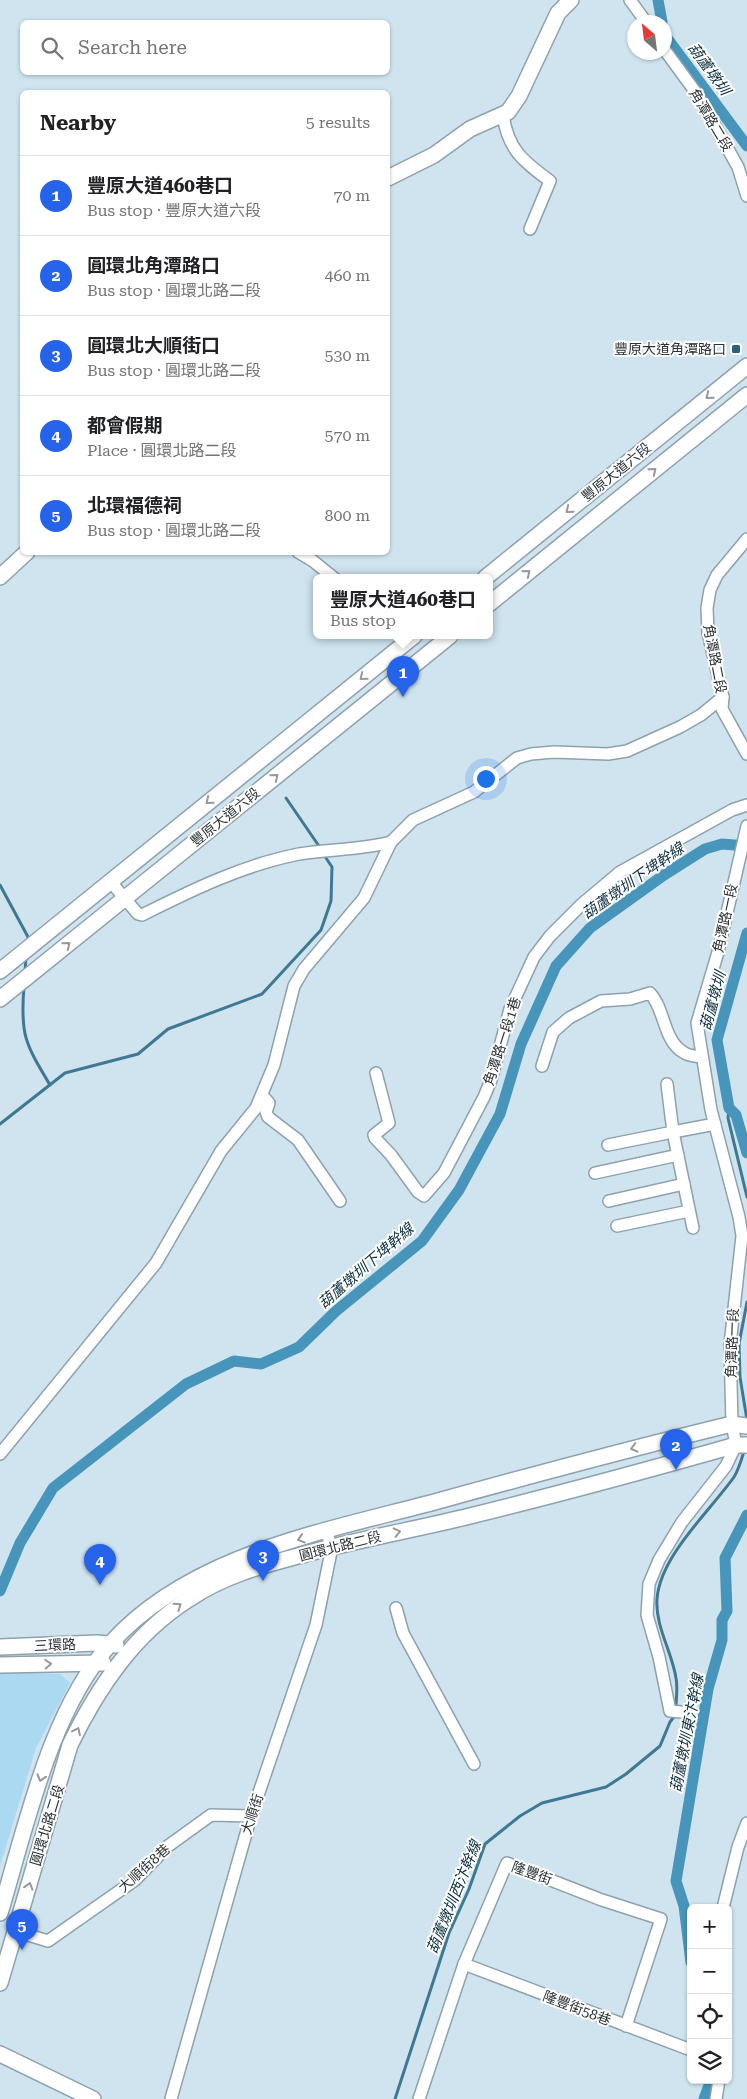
<!DOCTYPE html>
<meta charset="utf-8">
<style>
:root{--surface:#fff;--page:#f2f2f2;--text:#202124;--muted:#757577;--line:#e0e0e0;--accent:#2563eb}
body{margin:0;font-family:"Roboto Serif","Noto Sans TC",serif;background:var(--page);color:var(--text)}
.controls{position:absolute;right:15px;bottom:15px;display:grid;overflow:hidden;border-radius:8px;box-shadow:0 1px 4px #0004}
.controls button{width:45px;height:45px;display:grid;place-items:center;padding:0;border:0;border-bottom:1px solid var(--line);background:var(--surface);color:var(--text);font:25px sans-serif}
.compass{position:absolute;left:627px;top:15px;width:45px;height:45px;border-radius:50%;background:var(--surface);box-shadow:0 1px 4px #0004;rotate:332deg}
.you{position:absolute;left:485px;top:778px;width:18px;height:18px;margin:-12px;border:4px solid #fff;border-radius:50%;background:#1a73e8;box-shadow:0 0 0 8px #1a73e833}
.badge{display:grid;place-items:center;width:32px;height:32px;border-radius:50%;background:var(--accent);color:#fff;font-size:16px;font-weight:700}
.pin{position:absolute;translate:-50% -41px;filter:drop-shadow(0 1px 2px #0008)}
.pin::after{content:'';position:absolute;top:26px;width:18px;height:15px;background:inherit;clip-path:polygon(0 0,100% 0,50% 100%)}
.popup{position:absolute;left:313px;top:574px;width:180px;height:65px;box-sizing:border-box;display:grid;place-content:center;border-radius:8px;background:var(--surface);filter:drop-shadow(0 1px 4px #0005);font-size:16px;white-space:nowrap;color:var(--muted)}
.popup b{font-size:19px;color:var(--text)}
.popup::after{content:'';position:absolute;left:50%;top:100%;margin-left:-10px;border:10px solid transparent;border-top-color:var(--surface)}
.list{margin:0;padding:0;list-style:none}
h2{display:flex;justify-content:space-between;align-items:center;height:65px;margin:0;padding:0 20px;font-size:21px}
h2 small{font-size:16px;font-weight:400;color:var(--muted)}
.list li{display:grid;grid-template-columns:32px 1fr auto;gap:15px;align-items:center;box-sizing:border-box;height:80px;padding:0 20px;border-top:1px solid var(--line)}
.list b{display:block;font-size:19px;white-space:nowrap}
.list p{margin:0;font-size:16px;white-space:nowrap;color:var(--muted)}
.list em{font-size:16px;font-style:normal;color:var(--muted)}
.icon{flex:none;width:28px;height:28px;fill:none;stroke:currentColor;stroke-width:2;stroke-linecap:round;stroke-linejoin:round}
.map{position:relative;flex:none;width:747px;height:2099px;overflow:hidden}
.search{position:absolute;background:var(--surface);box-shadow:0 1px 4px #0004;left:20px;top:20px;width:370px;height:55px;display:flex;align-items:center;gap:12px;box-sizing:border-box;padding:0 18px;border-radius:8px;color:var(--muted);font-size:19px}
.panel{position:absolute;background:var(--surface);box-shadow:0 1px 4px #0004;left:20px;top:90px;width:370px;height:465px;border-radius:8px}
.map>svg:first-child{display:block}
.green{fill:#abd9f2}
.lines{fill:none;stroke-linecap:round;stroke-linejoin:round}
.stream{stroke:#3f7893;stroke-width:3}
.canal{stroke:#4795bb;stroke-width:11}
.minor-casing{stroke:#8ea2ad;stroke-width:14}
.tertiary-casing{stroke:#8ea2ad;stroke-width:18}
.minor{stroke:#fff;stroke-width:11}
.tertiary{stroke:#fff;stroke-width:15}
.oneway{stroke:#95999b}
.poi-dot{fill:#2b627d;stroke:#fff;stroke-width:2}
.labels{text-anchor:middle;stroke-width:4;stroke-linejoin:round;paint-order:stroke}
.street-label{font-size:14px;fill:#2b3337;stroke:#fff}
.poi-label{font-size:14px;fill:#2b3337;stroke:#fff;text-anchor:end}
.water-label{font-size:15px;font-style:italic;fill:#0b2f40;stroke:#fff}
</style>
<div class="map">
<svg width="747" height="2099" viewBox="0 0 747 2099">
<rect width="100%" height="100%" fill="#cfe4ef"/>
<path class="green" d="M0,1672L60,1674L70,1683L36,1748L0,1866Z"/>
<g class="lines">
<g class="stream">
<path d="M286,798L321,849"/>
<path d="M0,885L28,937L27,942"/>
<path d="M25,972L26,956"/>
<path d="M24,986C20,1035 25,1043 50,1085"/>
<path d="M729,1108L728,1118L747,1197"/>
<path d="M0,1124L65,1073L138,1054L168,1029L262,994L321,930L331,901L332,867L324,855"/>
<path d="M747,1302L739,1344L740,1377L747,1420"/>
<path d="M676,1708C676,1698 678,1687 676,1678C672,1652 655,1626 657,1599C660,1556 710,1511 734,1477C739,1469 742,1458 745,1448"/>
<path d="M395,2099L449,1933L469,1889L485,1844L520,1816L542,1803L606,1787L626,1774L660,1746L670,1722L676,1714"/>
</g>
<g class="canal">
<path d="M658,0L662,22"/>
<path d="M664,34L747,146"/>
<path d="M747,933L717,1040L729,1108L736,1115L747,1153"/>
<path d="M0,1591L20,1543L53,1488L186,1384L234,1361L261,1364L299,1347L336,1311L422,1241L459,1190L500,1114L521,1044L556,966L590,928L664,875L705,849L722,844L747,846"/>
<path d="M691,1962L684,1906L676,1881L708,1689L722,1640V1620L727,1611L725,1558L747,1515"/>
<path d="M704,2099L711,2080"/>
</g>
<g class="minor-casing">
<g id="minor">
<path d="M630,0L646,22"/>
<path d="M664,49L697,94L738,167L747,196"/>
<path d="M503,115C508,150 523,161 550,181L530,229"/>
<path d="M747,539L717,575L710,590L707,608L708,633L723,697L722,709L747,754"/>
<path d="M298,552L313,561L334,578"/>
<path d="M110,881L138,914L142,915C192,890 243,865 299,854C329,849 361,850 391,842"/>
<path d="M542,1066L553,1032L569,1018L601,1001L630,999L650,993C665,1009 663,1040 683,1052C688,1056 696,1056 702,1057"/>
<path d="M376,1073L389,1123L374,1135L375,1138L391,1155L418,1192L424,1196L444,1173L484,1097L491,1080L510,1009L534,957L550,936L582,904L620,872L732,810L747,805"/>
<path d="M263,1096L269,1103L266,1112L268,1117L298,1140L340,1201"/>
<path d="M608,1145L673,1132L667,1084"/>
<path d="M595,1173L678,1155"/>
<path d="M609,1201L684,1184"/>
<path d="M617,1226L689,1211"/>
<path d="M693,1228L673,1132L715,1124"/>
<path d="M0,1454L156,1263L221,1151L256,1108L274,1065L294,986L304,969L364,898L391,842L413,820L474,792L517,758L531,754L554,752L608,754L627,751L680,727L701,715L723,697"/>
<path d="M396,1608L403,1633L474,1764"/>
<path d="M681,1712L670,1711L659,1657L647,1615L649,1584L659,1560L682,1522L726,1466L736,1445L732,1424L730,1345L742,1236L739,1217L711,1110L697,1023L718,952L747,826"/>
<path d="M723,1908L738,1847L747,1823"/>
<path d="M15,1931L48,1941L135,1880L168,1846L211,1815L251,1816"/>
<path d="M464,1964L691,2050"/>
<path d="M171,2099L251,1816L316,1625L332,1547L326,1532"/>
<path d="M419,2099L464,1964L507,1863L602,1900L661,1919L626,2026"/>
<path d="M716,2099L719,2080"/>
</g>
</g>
<g class="tertiary-casing">
<g id="tertiary">
<path d="M388,178L434,155L470,129L508,112L519,96L558,13L571,0"/>
<path d="M0,577L27,552"/>
<path d="M485,578L747,366"/>
<path d="M489,604L747,395"/>
<path d="M0,971L414,636"/>
<path d="M0,999L450,636"/>
<path d="M0,1647L97,1643L116,1645"/>
<path d="M0,1665L103,1663"/>
<path d="M0,1913C26,1827 50,1710 111,1643C191,1554 327,1531 438,1501C536,1474 633,1448 732,1424L747,1426"/>
<path d="M0,1983L70,1745C98,1687 134,1634 189,1599C223,1576 260,1566 298,1556C355,1540 413,1530 470,1516C559,1494 648,1470 736,1445H747"/>
<path d="M0,2054L93,2099"/>
</g>
</g>
<use href="#minor" class="minor"/>
<use href="#tertiary" class="tertiary"/>
</g>
<defs><path id="oneway-chevron" d="M-2-3.5L2.5 0L-2 3.5" fill="none" stroke-width="1.6" stroke-linecap="round" stroke-linejoin="round" transform="scale(1.25)"/></defs>
<g class="oneway">
<use href="#oneway-chevron" transform="translate(709 396) rotate(141)"/>
<use href="#oneway-chevron" transform="translate(653 471) rotate(-39)"/>
<use href="#oneway-chevron" transform="translate(569 510) rotate(141)"/>
<use href="#oneway-chevron" transform="translate(527 573) rotate(-39)"/>
<use href="#oneway-chevron" transform="translate(363 677) rotate(141)"/>
<use href="#oneway-chevron" transform="translate(275 777) rotate(-39)"/>
<use href="#oneway-chevron" transform="translate(209 801) rotate(141)"/>
<use href="#oneway-chevron" transform="translate(67 945) rotate(-39)"/>
<use href="#oneway-chevron" transform="translate(634 1448) rotate(166)"/>
<use href="#oneway-chevron" transform="translate(397 1532) rotate(-13)"/>
<use href="#oneway-chevron" transform="translate(301 1539) rotate(163)"/>
<use href="#oneway-chevron" transform="translate(178 1606) rotate(-35)"/>
<use href="#oneway-chevron" transform="translate(48 1664) rotate(-3)"/>
<use href="#oneway-chevron" transform="translate(77 1731) rotate(-65)"/>
<use href="#oneway-chevron" transform="translate(41 1778) rotate(107)"/>
<use href="#oneway-chevron" transform="translate(29 1886) rotate(-73)"/>
</g>
<rect class="poi-dot" x="731" y="344" width="10" height="10" rx="2.5"/>
<g class="labels">
<g class="street-label">
<text transform="translate(711 120) rotate(59)" y="5">角潭路二段</text>
<text transform="translate(616 472) rotate(-39)" y="5">豐原大道六段</text>
<text transform="translate(715 659) rotate(79)" y="5">角潭路二段</text>
<text transform="translate(225 817) rotate(-39)" y="5">豐原大道六段</text>
<text transform="translate(725 918) rotate(-78)" y="5">角潭路一段</text>
<text transform="translate(502 1041) rotate(-72)" y="5">角潭路一段1巷</text>
<text transform="translate(732 1343) rotate(-88)" y="5">角潭路一段</text>
<text transform="translate(340 1546) rotate(-14)" y="5">圓環北路二段</text>
<text transform="translate(55 1645) rotate(-3)" y="5">三環路</text>
<text transform="translate(252 1814) rotate(-72)" y="5">大順街</text>
<text transform="translate(47 1825) rotate(-73)" y="5">圓環北路二段</text>
<text transform="translate(144 1868) rotate(-42)" y="5">大順街8巷</text>
<text transform="translate(532 1873) rotate(20)" y="5">隆豐街</text>
<text transform="translate(577 2008) rotate(21)" y="5">隆豐街58巷</text>
</g>
<g class="poi-label">
<text x="726" y="354">豐原大道角潭路口</text>
</g>
<g class="water-label">
<text transform="translate(709 69) rotate(54)" y="5">葫蘆墩圳</text>
<text transform="translate(633 881) rotate(-35)" y="5">葫蘆墩圳下埤幹線</text>
<text transform="translate(713 1001) rotate(-75)" y="5">葫蘆墩圳</text>
<text transform="translate(366 1266) rotate(-41)" y="5">葫蘆墩圳下埤幹線</text>
<text transform="translate(687 1733) rotate(-79)" y="5">葫蘆墩圳東汴幹線</text>
<text transform="translate(454 1897) rotate(-68)" y="5">葫蘆燉圳西汴幹線</text>
</g>
</g>
</svg>
<div class="controls">
<button>+</button>
<button>−</button>
<button><svg class="icon" aria-label="locate" viewBox="0 0 24 24"><circle cx="12" cy="12" r="6"/><path d="M12 2v4M12 18v4M2 12h4M18 12h4"/></svg></button>
<button><svg class="icon" aria-label="layers" viewBox="0 0 24 24"><path d="M12 4l9 5-9 5-9-5zM3 14l9 5 9-5"/></svg></button>
</div>
<svg class="compass" viewBox="-18 -18 36 36"><path d="M0-13l5 13h-10z" fill="#e53935"/><path d="M0 13l5-13h-10z" fill="#757577"/></svg>
<div class="you"></div>
<div class="pin badge" style="left:403px;top:697px">1</div>
<div class="popup"><b>豐原大道460巷口</b>Bus stop</div>
<div class="pin badge" style="left:676px;top:1470px">2</div>
<div class="pin badge" style="left:263px;top:1581px">3</div>
<div class="pin badge" style="left:100px;top:1585px">4</div>
<div class="pin badge" style="left:22px;top:1950px">5</div>
<div class="search"><svg class="icon" aria-label="search" viewBox="0 0 24 24"><circle cx="10" cy="10" r="6"/><path d="M15 15l6 6"/></svg>Search here</div>
<section class="panel">
<h2>Nearby<small>5 results</small></h2>
<ul class="list">
<li><span class="badge">1</span><div><b>豐原大道460巷口</b><p>Bus stop · 豐原大道六段</p></div><em>70 m</em></li>
<li><span class="badge">2</span><div><b>圓環北角潭路口</b><p>Bus stop · 圓環北路二段</p></div><em>460 m</em></li>
<li><span class="badge">3</span><div><b>圓環北大順街口</b><p>Bus stop · 圓環北路二段</p></div><em>530 m</em></li>
<li><span class="badge">4</span><div><b>都會假期</b><p>Place · 圓環北路二段</p></div><em>570 m</em></li>
<li><span class="badge">5</span><div><b>北環福德祠</b><p>Bus stop · 圓環北路二段</p></div><em>800 m</em></li>
</ul>
</section>
</div>
